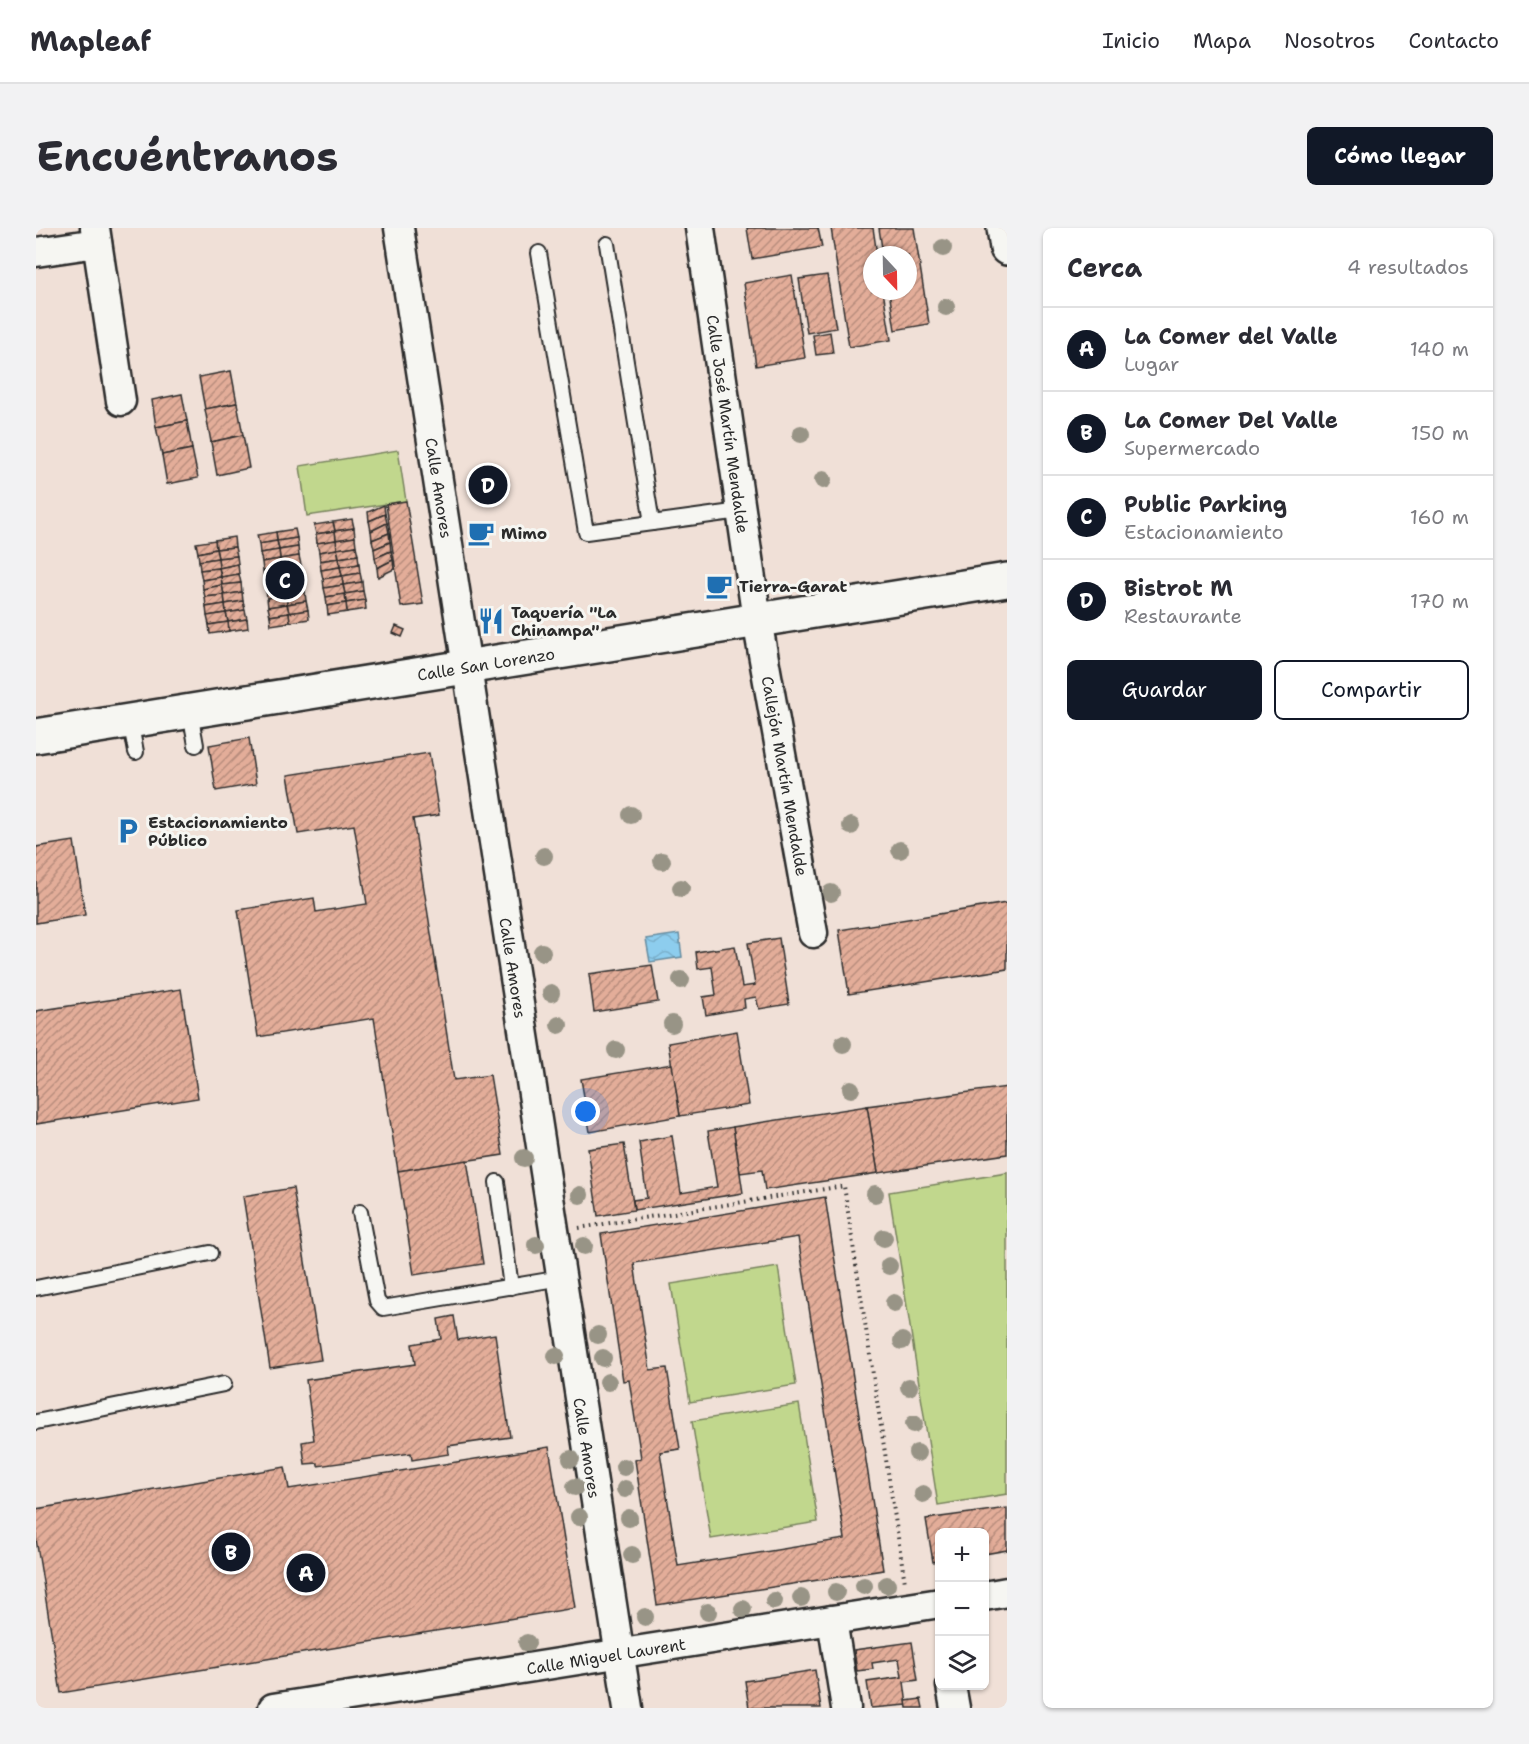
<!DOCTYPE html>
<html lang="es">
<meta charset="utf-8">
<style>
:root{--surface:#fff;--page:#f2f2f3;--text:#2b2b33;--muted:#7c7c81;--line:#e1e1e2;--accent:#111827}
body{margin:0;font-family:"Shantell Sans",sans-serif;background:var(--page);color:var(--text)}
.controls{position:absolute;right:18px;bottom:18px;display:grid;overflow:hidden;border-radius:9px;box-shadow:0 2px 4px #0004}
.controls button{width:54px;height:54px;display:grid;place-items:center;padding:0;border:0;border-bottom:2px solid var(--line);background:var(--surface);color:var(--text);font:30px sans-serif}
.compass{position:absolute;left:827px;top:18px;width:54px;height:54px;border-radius:50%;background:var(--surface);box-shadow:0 2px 4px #0004;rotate:158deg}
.you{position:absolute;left:550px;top:884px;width:21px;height:21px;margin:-15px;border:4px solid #fff;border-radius:50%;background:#1a73e8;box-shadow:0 0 0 9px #1a73e833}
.badge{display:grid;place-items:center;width:39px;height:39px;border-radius:50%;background:var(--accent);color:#fff;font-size:20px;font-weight:700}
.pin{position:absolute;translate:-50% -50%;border:3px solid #fff;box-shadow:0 2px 6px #0006}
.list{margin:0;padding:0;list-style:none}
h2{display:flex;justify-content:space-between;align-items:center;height:78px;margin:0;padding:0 24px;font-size:26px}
h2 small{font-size:20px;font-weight:400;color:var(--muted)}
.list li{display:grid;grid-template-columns:39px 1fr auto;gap:18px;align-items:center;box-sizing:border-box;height:84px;padding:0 24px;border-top:2px solid var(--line)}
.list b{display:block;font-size:22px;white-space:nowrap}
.list p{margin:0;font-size:20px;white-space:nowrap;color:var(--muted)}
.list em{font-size:20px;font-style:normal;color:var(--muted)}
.actions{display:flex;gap:12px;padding:18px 24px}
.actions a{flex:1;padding:14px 0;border:2px solid var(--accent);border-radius:9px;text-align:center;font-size:21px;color:var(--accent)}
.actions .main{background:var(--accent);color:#fff}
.icon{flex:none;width:33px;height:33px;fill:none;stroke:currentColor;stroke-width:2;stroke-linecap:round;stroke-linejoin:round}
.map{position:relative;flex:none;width:971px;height:1480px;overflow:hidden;border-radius:9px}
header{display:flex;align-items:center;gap:36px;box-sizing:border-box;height:84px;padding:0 30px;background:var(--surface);border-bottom:2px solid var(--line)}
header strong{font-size:28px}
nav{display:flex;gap:33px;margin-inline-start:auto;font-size:21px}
.intro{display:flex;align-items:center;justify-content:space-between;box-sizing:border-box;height:144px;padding:0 36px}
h1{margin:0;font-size:42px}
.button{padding:15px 27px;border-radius:9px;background:var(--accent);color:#fff;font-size:21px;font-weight:700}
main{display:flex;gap:36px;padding:0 36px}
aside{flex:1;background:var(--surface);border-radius:9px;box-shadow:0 2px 4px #0004}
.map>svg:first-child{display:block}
.green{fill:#c1d78d;stroke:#76815c;stroke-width:1.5}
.water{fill:url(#water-waves);stroke:#668ca0;stroke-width:1.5}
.building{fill:url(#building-hatch);stroke:#2b2b2b;stroke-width:1.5;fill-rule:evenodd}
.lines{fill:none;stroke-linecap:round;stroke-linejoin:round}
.service-casing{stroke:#2b2b2b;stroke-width:18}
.minor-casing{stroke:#2b2b2b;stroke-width:33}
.tertiary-casing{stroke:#2b2b2b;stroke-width:38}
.primary-casing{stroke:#2b2b2b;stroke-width:38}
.path{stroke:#2b2b2b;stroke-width:4;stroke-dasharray:1.5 4.5;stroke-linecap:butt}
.service{stroke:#f6f6f2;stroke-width:14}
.minor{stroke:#f6f6f2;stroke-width:28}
.tertiary{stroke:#f6f6f2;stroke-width:33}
.primary{stroke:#f6f6f2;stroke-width:33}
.tree{fill:#989486}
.labels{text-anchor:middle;stroke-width:6;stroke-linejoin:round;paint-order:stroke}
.street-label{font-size:16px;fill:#2b2b2b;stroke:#f6f6f2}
.poi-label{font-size:16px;font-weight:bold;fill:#2b2b2b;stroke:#f6f6f2;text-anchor:start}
</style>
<header>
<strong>Mapleaf</strong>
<nav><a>Inicio</a><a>Mapa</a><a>Nosotros</a><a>Contacto</a></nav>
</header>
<div class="intro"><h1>Encuéntranos</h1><a class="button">Cómo llegar</a></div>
<main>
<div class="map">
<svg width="971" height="1480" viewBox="0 0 971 1480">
<defs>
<pattern id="water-waves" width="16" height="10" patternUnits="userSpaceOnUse" patternTransform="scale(1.5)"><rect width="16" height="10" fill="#8dcdee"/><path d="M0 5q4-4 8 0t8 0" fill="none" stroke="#7ab0cc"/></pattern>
<pattern id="building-hatch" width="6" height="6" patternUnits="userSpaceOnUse" patternTransform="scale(1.5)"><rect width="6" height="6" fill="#e3ad99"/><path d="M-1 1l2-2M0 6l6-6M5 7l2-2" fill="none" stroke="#b88d7d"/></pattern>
</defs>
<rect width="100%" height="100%" fill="#f0e0d7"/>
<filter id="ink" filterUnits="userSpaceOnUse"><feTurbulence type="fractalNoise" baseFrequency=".0167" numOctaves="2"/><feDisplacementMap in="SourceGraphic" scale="12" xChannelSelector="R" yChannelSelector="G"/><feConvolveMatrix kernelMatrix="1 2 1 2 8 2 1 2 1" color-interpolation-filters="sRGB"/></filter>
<g filter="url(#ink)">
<g class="green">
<path d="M362,222L370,273L271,288L264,238Z"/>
<path d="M971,945V1266L902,1277L853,964Z"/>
<path d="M742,1039L760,1157L654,1174L635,1056Z"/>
<path d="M763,1176L782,1294L675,1311L656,1193Z"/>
</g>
<path class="water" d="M643,706L646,729L614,734L610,711Z"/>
<g class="building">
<path d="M711,0H782L786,19L716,31Z"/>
<path d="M795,0H837L841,27H836V63H847L855,112L813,119Z"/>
<path d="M843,0H878L893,96L859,102L853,63H872V27H847Z"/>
<path d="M756,47L769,130L720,138L708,55Z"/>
<path d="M791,47L800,100L771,105L763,51Z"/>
<path d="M794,104L797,125L780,127L777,107Z"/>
<path d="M195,143L201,175L169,181L163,149Z"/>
<path d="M146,166L151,193L120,199L116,172Z"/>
<path d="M201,175L207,207L175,214L169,181Z"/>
<path d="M151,193L156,221L126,227L120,199Z"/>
<path d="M207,207L213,240L181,247L175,214Z"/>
<path d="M156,221L162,250L131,256L126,227Z"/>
<path d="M370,273L387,376L365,379L350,276Z"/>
<path d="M348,277L349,286L333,293L332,284Z"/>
<path d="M349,286L351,295L335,303L333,293Z"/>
<path d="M316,291L318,300L299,303L297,294Z"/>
<path d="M297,294L299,303L280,306L278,297Z"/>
<path d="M351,295L353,305L336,312L335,303Z"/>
<path d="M318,300L319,309L300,312L299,303Z"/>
<path d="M259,301L261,310L241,313L240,304Z"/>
<path d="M299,303L300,312L281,315L280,306Z"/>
<path d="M240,304L241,313L223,316L221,307Z"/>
<path d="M353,305L354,314L338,321L336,312Z"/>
<path d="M198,309L199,319L180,321L179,312Z"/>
<path d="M319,309L320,318L301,321L300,312Z"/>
<path d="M261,310L262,319L243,322L241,313Z"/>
<path d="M179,312L180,321L162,325L160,315Z"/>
<path d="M300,312L301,321L283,324L281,315Z"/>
<path d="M241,313L243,322L224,325L223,316Z"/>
<path d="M354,314L355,323L339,330L338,321Z"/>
<path d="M320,318L322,327L303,330L301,321Z"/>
<path d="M199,319L201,328L182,330L180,321Z"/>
<path d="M262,319L263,328L244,331L243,322Z"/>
<path d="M180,321L182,330L163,333L162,325Z"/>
<path d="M301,321L303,330L284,333L283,324Z"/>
<path d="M243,322L244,331L226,334L224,325Z"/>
<path d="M355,323L357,332L341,340L339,330Z"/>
<path d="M322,327L323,336L304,339L303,330Z"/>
<path d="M201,328L202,336L183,340L182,330Z"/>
<path d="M263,328L265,337L246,340L244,331Z"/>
<path d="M182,330L183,340L164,342L163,333Z"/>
<path d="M303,330L304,339L285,342L284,333Z"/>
<path d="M244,331L246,340L227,343L226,334Z"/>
<path d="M357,332L358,341L342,349L341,340Z"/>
<path d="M202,336L203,346L185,349L183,340Z"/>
<path d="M323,336L324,345L306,348L304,339Z"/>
<path d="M265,337L266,346L247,349L246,340Z"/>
<path d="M304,339L306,348L287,351L285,342Z"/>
<path d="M183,340L185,349L166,352L164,342Z"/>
<path d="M246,340L247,349L228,352L227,343Z"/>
<path d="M324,345L326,354L307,357L306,348Z"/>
<path d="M203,346L205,355L186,357L185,349Z"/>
<path d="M266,346L267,355L248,358L247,349Z"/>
<path d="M306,348L307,357L288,360L287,351Z"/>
<path d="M185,349L186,357L167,361L166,352Z"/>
<path d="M247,349L248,358L230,361L228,352Z"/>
<path d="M326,354L327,363L309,366L307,357Z"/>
<path d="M205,355L206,364L188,367L186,357Z"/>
<path d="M267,355L269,364L250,367L248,358Z"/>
<path d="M186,357L188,367L169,369L167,361Z"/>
<path d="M307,357L309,366L290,369L288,360Z"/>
<path d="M248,358L250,367L231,370L230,361Z"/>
<path d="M327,363L329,372L310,375L309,366Z"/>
<path d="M206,364L207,373L189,376L188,367Z"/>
<path d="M269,364L270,373L251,376L250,367Z"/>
<path d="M309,366L310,375L291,378L290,369Z"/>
<path d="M188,367L189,376L170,379L169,369Z"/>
<path d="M250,367L251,376L232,379L231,370Z"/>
<path d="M329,372L330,381L311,384L310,375Z"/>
<path d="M207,373L209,382L190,385L189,376Z"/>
<path d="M270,373L272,382L253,385L251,376Z"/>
<path d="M310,375L311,384L292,387L291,378Z"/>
<path d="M189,376L190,385L171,388L170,379Z"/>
<path d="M251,376L253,385L234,388L232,379Z"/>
<path d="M209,382L211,391L192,394L190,385Z"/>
<path d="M272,382L273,391L254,394L253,385Z"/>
<path d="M190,385L192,394L173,397L171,388Z"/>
<path d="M253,385L254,394L235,397L234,388Z"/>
<path d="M211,391L212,400L193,403L192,394Z"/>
<path d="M192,394L193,403L174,406L173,397Z"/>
<path d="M360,398L369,402L366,409L357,405Z"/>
<path d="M213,510L220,556L180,563L173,517Z"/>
<path d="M393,525L403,587L377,591L418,852L454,847L467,927L362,943L338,790L222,809L202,682L278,670L280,684L331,676L318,597L262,606L252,547Z"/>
<path d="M38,613L49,687L0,695V619Z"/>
<path d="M971,675V741L813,766L803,702Z"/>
<path d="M743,710L753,776L723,781L720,769L708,771L709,780L670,787L667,769L680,767L676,739L662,741L660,724L699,718L706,759L719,757L712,715Z"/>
<path d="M616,737L622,774L558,784L553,746Z"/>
<path d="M145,761L162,870L0,896V783Z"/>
<path d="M701,803L713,877L644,888L632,815Z"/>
<path d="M636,836L644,888L554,904L545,851Z"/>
<path d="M971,859V926L842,945L831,878Z"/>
<path d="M831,878L842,945L729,962L726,942L704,945L697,899Z"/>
<path d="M697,899L707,965L598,982L597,972L611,970L603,914L636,908L645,965L681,959L672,903Z"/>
<path d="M588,916L598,982L562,988L552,921Z"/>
<path d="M431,932L447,1036L378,1047L362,943Z"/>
<path d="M257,960L285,1132L234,1140L207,968Z"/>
<path d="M789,969L847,1342L621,1377L599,1232L605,1230L593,1152L587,1153L565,1006ZM762,1009L809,1311L642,1338L624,1224L644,1221L631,1140L614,1142L598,1035Z"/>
<path d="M418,1088L422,1112L459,1106L474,1209L412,1218L413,1226L376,1232L375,1225L282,1238V1235L269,1236L266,1214L278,1212L270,1152L379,1136L376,1116L405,1111L402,1091Z"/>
<path d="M513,1219L539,1380L25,1465L0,1311V1281L249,1239L253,1261Z"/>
<path d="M971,1280V1322L948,1326V1304H904V1333L897,1334L890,1291Z"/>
<path d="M876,1414L882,1452L868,1454L871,1477L835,1480L831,1454L866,1449L863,1431L836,1435L837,1441L821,1443L818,1422Z"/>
<path d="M779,1442L785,1480H713L709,1453Z"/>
<path d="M885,1471L887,1480H871L870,1473Z"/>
</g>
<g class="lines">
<g class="service-casing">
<g id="service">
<path d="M571,16L616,295"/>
<path d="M503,25L550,304L704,283"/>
<path d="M154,484L160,517"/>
<path d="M94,492L100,524"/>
<path d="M461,954L475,1059"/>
<path d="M324,984L341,1073L347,1080L525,1050"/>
<path d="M0,1060L174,1025"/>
<path d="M0,1194L188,1156"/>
</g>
</g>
<g class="minor-casing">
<g id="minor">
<path d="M59,0L85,173"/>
<path d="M363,0L592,1480"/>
<path d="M664,0L721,392L777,705"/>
<path d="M0,24L61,15"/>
<path d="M948,1368L971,1364"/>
<path d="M796,1392L810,1480"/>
<path d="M915,1458L919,1480"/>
<path d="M237,1480L904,1375"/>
</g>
</g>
<g class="tertiary-casing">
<path id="tertiary" d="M0,508L971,352"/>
</g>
<g class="primary-casing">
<path id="primary" d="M968,0L971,20"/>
</g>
<path class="path" d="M543,1000L808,958L869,1355"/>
<use href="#service" class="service"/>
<use href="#minor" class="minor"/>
<use href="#tertiary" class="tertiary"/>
<use href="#primary" class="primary"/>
</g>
<g class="tree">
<circle cx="907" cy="20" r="9"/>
<circle cx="910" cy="79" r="9"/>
<circle cx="765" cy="206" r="9"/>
<circle cx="787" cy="252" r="9"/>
<circle cx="595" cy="587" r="9"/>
<circle cx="815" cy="598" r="9"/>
<circle cx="864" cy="622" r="9"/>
<circle cx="508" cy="628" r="9"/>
<circle cx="626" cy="633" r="9"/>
<circle cx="645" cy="660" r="9"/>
<circle cx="795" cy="665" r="9"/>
<circle cx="506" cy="724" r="9"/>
<circle cx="645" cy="752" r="9"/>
<circle cx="515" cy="765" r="9"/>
<circle cx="636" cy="796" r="9"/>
<circle cx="523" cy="797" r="9"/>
<circle cx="807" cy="816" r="9"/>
<circle cx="580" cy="822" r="9"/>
<circle cx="815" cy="861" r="9"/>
<circle cx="488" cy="930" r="9"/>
<circle cx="839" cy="966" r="9"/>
<circle cx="544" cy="967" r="9"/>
<circle cx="848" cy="1010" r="9"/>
<circle cx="500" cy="1017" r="9"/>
<circle cx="548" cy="1018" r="9"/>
<circle cx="853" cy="1038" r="9"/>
<circle cx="858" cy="1075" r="9"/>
<circle cx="562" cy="1107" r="9"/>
<circle cx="866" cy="1113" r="9"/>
<circle cx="520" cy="1128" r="9"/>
<circle cx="567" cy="1130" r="9"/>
<circle cx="572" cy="1154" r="9"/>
<circle cx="873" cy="1159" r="9"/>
<circle cx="878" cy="1196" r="9"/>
<circle cx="881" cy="1225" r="9"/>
<circle cx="535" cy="1231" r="9"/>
<circle cx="588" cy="1239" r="9"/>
<circle cx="539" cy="1259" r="9"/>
<circle cx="589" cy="1261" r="9"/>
<circle cx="887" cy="1266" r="9"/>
<circle cx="543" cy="1289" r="9"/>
<circle cx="593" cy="1290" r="9"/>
<circle cx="596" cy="1327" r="9"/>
<circle cx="851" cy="1357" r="9"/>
<circle cx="828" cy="1358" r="9"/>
<circle cx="800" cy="1364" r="9"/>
<circle cx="765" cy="1370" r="9"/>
<circle cx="738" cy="1373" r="9"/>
<circle cx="707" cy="1381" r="9"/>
<circle cx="672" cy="1384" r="9"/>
<circle cx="609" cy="1389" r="9"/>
<circle cx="491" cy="1415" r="9"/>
</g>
</g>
<defs>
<g id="cafe-bare" transform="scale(2.07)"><path d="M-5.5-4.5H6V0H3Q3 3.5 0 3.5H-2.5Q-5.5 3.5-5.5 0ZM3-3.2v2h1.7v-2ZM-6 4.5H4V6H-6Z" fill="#1f6fb2" stroke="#f6f6f2" stroke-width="2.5" paint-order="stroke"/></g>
<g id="restaurant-bare" transform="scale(2.07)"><path d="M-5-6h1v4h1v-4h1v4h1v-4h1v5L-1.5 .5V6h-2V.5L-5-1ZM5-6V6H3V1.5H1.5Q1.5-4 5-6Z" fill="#1f6fb2" stroke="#f6f6f2" stroke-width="2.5" paint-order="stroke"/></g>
<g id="parking-bare" transform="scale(2.07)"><path d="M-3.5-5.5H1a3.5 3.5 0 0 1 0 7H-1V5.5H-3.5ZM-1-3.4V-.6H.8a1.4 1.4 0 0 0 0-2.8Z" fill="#1f6fb2" stroke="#f6f6f2" stroke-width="2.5" paint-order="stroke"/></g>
</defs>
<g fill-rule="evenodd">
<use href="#cafe-bare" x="445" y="305"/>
<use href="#cafe-bare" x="683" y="358"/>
<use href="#restaurant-bare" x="455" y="393"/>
<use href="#parking-bare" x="92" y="603"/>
</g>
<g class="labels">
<g class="street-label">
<text transform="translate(692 196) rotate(82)" y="6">Calle José Martín Mendalde</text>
<text transform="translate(403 260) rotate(81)" y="6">Calle Amores</text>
<text transform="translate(450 436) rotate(-9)" y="6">Calle San Lorenzo</text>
<text transform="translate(749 548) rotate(80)" y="6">Callejón Martín Mendalde</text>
<text transform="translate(477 740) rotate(81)" y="6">Calle Amores</text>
<text transform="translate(551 1220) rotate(81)" y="6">Calle Amores</text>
<text transform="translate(570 1428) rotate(-9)" y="6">Calle Miguel Laurent</text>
</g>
<g class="poi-label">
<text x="465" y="311">Mimo</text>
<text x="703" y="364">Tierra-Garat</text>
<text x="475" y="390">Taquería "La<tspan x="475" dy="18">Chinampa"</tspan></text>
<text x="112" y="600">Estacionamiento<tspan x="112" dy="18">Público</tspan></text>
</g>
</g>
</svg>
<div class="controls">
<button>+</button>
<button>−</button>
<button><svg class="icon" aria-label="layers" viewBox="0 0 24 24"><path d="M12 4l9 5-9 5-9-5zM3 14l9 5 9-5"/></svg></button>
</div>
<svg class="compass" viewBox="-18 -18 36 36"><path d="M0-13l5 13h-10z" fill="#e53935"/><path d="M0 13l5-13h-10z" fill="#7c7c81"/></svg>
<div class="you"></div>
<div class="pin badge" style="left:270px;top:1345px">A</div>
<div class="pin badge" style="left:195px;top:1324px">B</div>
<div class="pin badge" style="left:249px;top:352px">C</div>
<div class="pin badge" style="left:452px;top:257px">D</div>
</div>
<aside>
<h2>Cerca<small>4 resultados</small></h2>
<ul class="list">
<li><span class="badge">A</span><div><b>La Comer del Valle</b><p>Lugar</p></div><em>140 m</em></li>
<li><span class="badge">B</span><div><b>La Comer Del Valle</b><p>Supermercado</p></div><em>150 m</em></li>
<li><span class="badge">C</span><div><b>Public Parking</b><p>Estacionamiento</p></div><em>160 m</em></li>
<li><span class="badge">D</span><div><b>Bistrot M</b><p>Restaurante</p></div><em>170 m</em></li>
</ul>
<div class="actions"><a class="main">Guardar</a><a>Compartir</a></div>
</aside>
</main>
